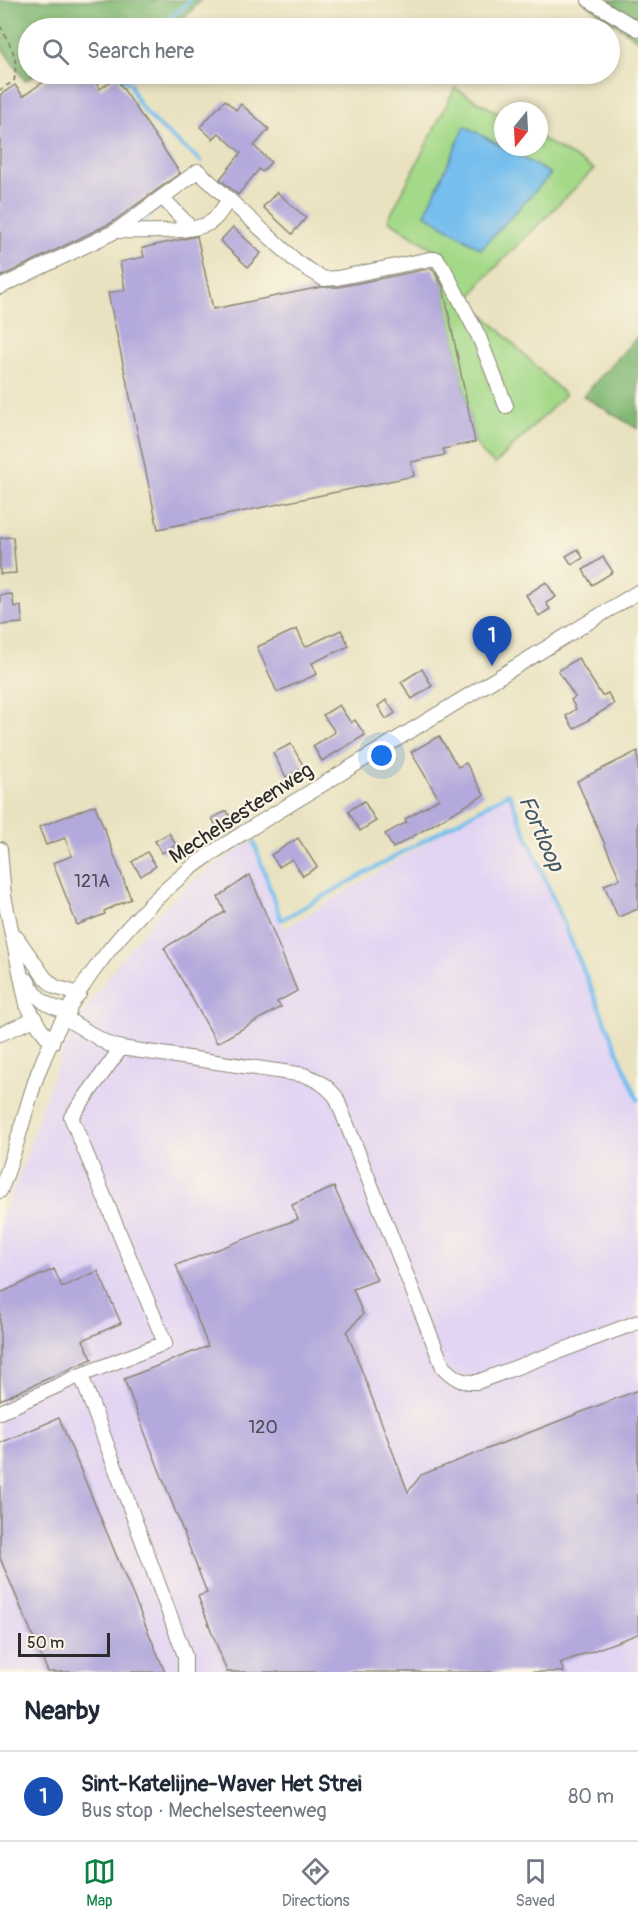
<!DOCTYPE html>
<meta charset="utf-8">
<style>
:root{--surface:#fff;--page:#f2f2f3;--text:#1f2937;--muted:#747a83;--line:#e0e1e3;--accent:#0b8043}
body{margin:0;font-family:Pangolin,sans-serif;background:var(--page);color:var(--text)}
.compass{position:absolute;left:494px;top:102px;width:54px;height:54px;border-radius:50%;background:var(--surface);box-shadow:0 3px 9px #0003;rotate:198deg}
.scale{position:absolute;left:18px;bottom:15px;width:92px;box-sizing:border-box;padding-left:6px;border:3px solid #2b2b2b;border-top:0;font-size:16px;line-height:21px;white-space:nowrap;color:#2b2b2b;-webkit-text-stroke:4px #fcf5e5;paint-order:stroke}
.you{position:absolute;left:382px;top:756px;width:21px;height:21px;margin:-15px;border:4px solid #fff;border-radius:50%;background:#1a73e8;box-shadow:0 0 0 9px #1a73e833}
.badge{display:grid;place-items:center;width:39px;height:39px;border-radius:50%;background:var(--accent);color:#fff;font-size:20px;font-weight:700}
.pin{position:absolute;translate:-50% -50px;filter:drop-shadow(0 2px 3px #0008)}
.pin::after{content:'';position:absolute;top:32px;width:21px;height:18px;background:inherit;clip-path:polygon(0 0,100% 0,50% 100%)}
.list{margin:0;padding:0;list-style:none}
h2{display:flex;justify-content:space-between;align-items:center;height:78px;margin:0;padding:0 24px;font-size:26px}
h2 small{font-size:20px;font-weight:400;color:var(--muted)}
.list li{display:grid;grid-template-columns:39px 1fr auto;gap:18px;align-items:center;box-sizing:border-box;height:90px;padding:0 24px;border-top:2px solid var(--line)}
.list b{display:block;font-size:22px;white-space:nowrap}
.list p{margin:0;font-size:20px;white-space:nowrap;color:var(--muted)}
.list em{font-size:20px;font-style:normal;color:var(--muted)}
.icon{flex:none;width:33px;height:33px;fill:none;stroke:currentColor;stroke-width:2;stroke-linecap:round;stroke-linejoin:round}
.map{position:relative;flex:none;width:638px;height:1672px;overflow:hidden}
.search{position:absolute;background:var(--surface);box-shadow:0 3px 9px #0003;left:18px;right:18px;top:18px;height:66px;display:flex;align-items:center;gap:15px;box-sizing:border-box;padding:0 21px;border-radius:33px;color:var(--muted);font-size:22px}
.sheet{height:168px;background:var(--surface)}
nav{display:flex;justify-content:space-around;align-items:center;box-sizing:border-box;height:84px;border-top:2px solid var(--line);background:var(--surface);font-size:16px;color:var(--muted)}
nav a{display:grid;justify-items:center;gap:3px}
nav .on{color:var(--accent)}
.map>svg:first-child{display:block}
.built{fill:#e2d4f3}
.green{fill:#a4d989;stroke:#68825a;stroke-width:1.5}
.forest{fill:#83b975;stroke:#577250;stroke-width:1.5}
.water{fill:#74beed;stroke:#50748c;stroke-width:1.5}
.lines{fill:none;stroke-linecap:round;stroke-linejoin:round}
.stream{stroke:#74beed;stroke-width:4}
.building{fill:#b3a9dc}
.minor-casing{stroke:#8a8676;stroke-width:16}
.path{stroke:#8a8676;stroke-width:2;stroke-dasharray:4.5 4.5;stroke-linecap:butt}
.minor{stroke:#fff;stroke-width:14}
.labels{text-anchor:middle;stroke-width:4.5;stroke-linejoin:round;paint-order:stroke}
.number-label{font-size:18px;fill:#4d4a57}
.street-label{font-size:21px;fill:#2b2b2b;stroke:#fcf5e5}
.water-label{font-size:22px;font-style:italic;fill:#415765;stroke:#fcf5e5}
</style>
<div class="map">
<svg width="638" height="1672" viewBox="0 0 638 1672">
<rect width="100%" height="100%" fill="#fcf5e5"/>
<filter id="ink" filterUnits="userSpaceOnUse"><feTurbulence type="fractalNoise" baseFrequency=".0167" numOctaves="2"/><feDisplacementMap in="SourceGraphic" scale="12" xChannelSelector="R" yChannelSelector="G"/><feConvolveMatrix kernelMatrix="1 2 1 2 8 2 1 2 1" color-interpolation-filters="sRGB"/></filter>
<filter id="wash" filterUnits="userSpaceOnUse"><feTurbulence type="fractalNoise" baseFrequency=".008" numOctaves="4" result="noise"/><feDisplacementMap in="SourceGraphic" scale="24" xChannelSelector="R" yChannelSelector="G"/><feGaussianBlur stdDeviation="1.35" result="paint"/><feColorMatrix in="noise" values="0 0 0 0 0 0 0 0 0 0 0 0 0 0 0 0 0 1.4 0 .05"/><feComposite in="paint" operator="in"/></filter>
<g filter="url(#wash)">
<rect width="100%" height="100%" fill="#e9e2c0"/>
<path class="built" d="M510,792L638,1097V1672H4L0,1664V1221L25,1160L43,1103L63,1050L81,1016L117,964L156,916L192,881L251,841L284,929Z"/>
<path class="green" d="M455,88L503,116V147H539V137L594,169L482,281L469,300L565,395L495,464L484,455L475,442L438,263L444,256L388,220Z"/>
<g class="forest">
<path d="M0,0H201L175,28H28V74H36L25,81L0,45Z"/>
<path d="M582,0H638V40Z"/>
<path d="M638,336V429L583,396Z"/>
</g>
<path class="water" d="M465,126L551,174L481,249L425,214Z"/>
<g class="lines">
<g class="stream">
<path d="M160,28L190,0"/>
<path d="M117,74L118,76L131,84C136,114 179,142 201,161"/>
<path d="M136,225L159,207"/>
<path d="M254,842L281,920L509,793L638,1100"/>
</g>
</g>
<g id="blocks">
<g class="building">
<path d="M55,74H90L100,89L116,78L180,173L111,223L0,277V95L15,85L23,96Z"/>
<path d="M225,100L236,110L241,104L269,129L254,146L271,162L262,172L259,169L238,195L220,179L241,153L219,133L213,139L200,127Z"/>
<path d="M277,192L306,218L292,234L263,207Z"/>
<path d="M233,227L261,253L248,267L220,241Z"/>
<path d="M197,236L213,309L321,287H339L432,268L443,286L475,442L443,449L445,455L411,462L414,476L158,529L108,293L125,290L120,262L144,257L142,248Z"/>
<path d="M13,537L16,573L0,574V538Z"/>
<path d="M578,549L583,558L572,565L566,556Z"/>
<path d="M603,557L613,572L592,585L583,570Z"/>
<path d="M546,582L556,597L546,603L550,609L539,616L526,595Z"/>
<path d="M12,594L14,607L21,606L22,623L0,625V595Z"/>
<path d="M297,629L305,647L341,630L349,646L312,663L317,674L277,692L257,647Z"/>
<path d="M578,658L602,696L608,693L614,704L574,729L566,716L576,709L571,700L575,697L558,671Z"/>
<path d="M422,669L432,686L412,699L401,682Z"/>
<path d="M386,700L395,713L386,719L378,706Z"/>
<path d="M339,705L351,723L355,720L365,735L322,761L313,746L335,732L323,715Z"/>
<path d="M439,736L458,767L466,763L484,795L393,848L385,834L407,822L405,819L439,799L411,752Z"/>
<path d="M291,744L304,767L286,777L273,753Z"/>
<path d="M638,751V909L618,917L604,885L620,879L577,781Z"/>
<path d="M364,801L376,821L360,831L348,811Z"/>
<path d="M95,805L131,899L104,911L105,914L77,925L53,863L72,856L65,838L46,845L39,827Z"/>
<path d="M227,811L232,821L218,829L212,818Z"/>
<path d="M169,833L176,845L162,853L155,841Z"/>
<path d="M298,838L317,867L303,876L292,859L279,867L271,855Z"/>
<path d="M147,852L156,866L141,876L132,862Z"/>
<path d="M250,875L297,991L277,1002L281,1007L217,1043L164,948L225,912L218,897Z"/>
<path d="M334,1187L377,1280L353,1289L363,1314L347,1332L408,1492L421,1475L638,1390V1634L560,1663L564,1672H227L198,1596L207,1593L124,1379L208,1346L176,1265L298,1219L292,1205Z"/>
<path d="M54,1269L62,1287L98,1271L121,1323L83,1340L92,1359L0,1400V1293Z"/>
<path d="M59,1418L165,1672H48L0,1558V1443Z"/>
</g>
</g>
</g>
<g filter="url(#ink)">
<use href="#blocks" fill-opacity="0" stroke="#8a8676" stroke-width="1.5"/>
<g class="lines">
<g class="minor-casing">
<g id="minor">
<path d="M589,0L638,29"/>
<path d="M162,197L191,228"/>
<path d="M116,231C139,231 192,234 211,222C218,218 224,206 229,199"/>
<path d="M0,287L116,231L198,171L298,263L324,279L337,278L430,259H437L444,269L479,337L506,406"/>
<path d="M0,849L4,896L27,1005L40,1028L52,1043"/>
<path d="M17,938L45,978L55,987L79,994"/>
<path d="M27,980C38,1001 46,1006 69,1012"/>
<path d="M65,1018L108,1044L121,1048L304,1075C318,1080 326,1085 336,1097L443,1367C454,1378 461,1383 477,1382L638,1322"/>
<path d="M0,1034L35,1019"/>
<path d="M0,1191C16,1153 24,1112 38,1073C68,994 124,922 190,869C206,856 225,845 243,833L638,592"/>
<path d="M81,1375L165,1343L71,1117L121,1048"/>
<path d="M0,1412L81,1375L185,1656V1672"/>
</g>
</g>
<path class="path" d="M0,26C11,47 19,56 14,81L0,90"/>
<use href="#minor" class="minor"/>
</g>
</g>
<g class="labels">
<g class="number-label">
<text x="92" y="887">121A</text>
<text x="263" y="1433">120</text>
</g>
<g class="street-label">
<text transform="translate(241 813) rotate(-33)" y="7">Mechelsesteenweg</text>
</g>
<g class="water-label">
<text transform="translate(542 833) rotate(66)" y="8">Fortloop</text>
</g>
</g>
</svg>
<svg class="compass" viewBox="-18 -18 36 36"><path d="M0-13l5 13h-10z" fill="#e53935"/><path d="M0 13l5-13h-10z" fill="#747a83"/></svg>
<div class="scale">50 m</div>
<div class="you"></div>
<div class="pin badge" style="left:492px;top:666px;background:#1a4fb4">1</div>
<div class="search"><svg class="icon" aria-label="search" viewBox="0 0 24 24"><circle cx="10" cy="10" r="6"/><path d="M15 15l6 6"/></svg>Search here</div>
</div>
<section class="sheet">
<h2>Nearby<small></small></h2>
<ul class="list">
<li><span class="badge" style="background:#1a4fb4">1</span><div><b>Sint-Katelijne-Waver Het Strei</b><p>Bus stop · Mechelsesteenweg</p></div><em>80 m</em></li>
</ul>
</section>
<nav>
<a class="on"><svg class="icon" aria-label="map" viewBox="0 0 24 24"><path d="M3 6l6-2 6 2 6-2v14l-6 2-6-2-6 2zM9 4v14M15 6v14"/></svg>Map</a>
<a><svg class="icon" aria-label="directions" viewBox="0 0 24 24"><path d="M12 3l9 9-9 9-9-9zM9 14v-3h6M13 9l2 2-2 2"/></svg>Directions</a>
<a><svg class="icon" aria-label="saved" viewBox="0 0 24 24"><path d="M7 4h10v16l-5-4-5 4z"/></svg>Saved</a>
</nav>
